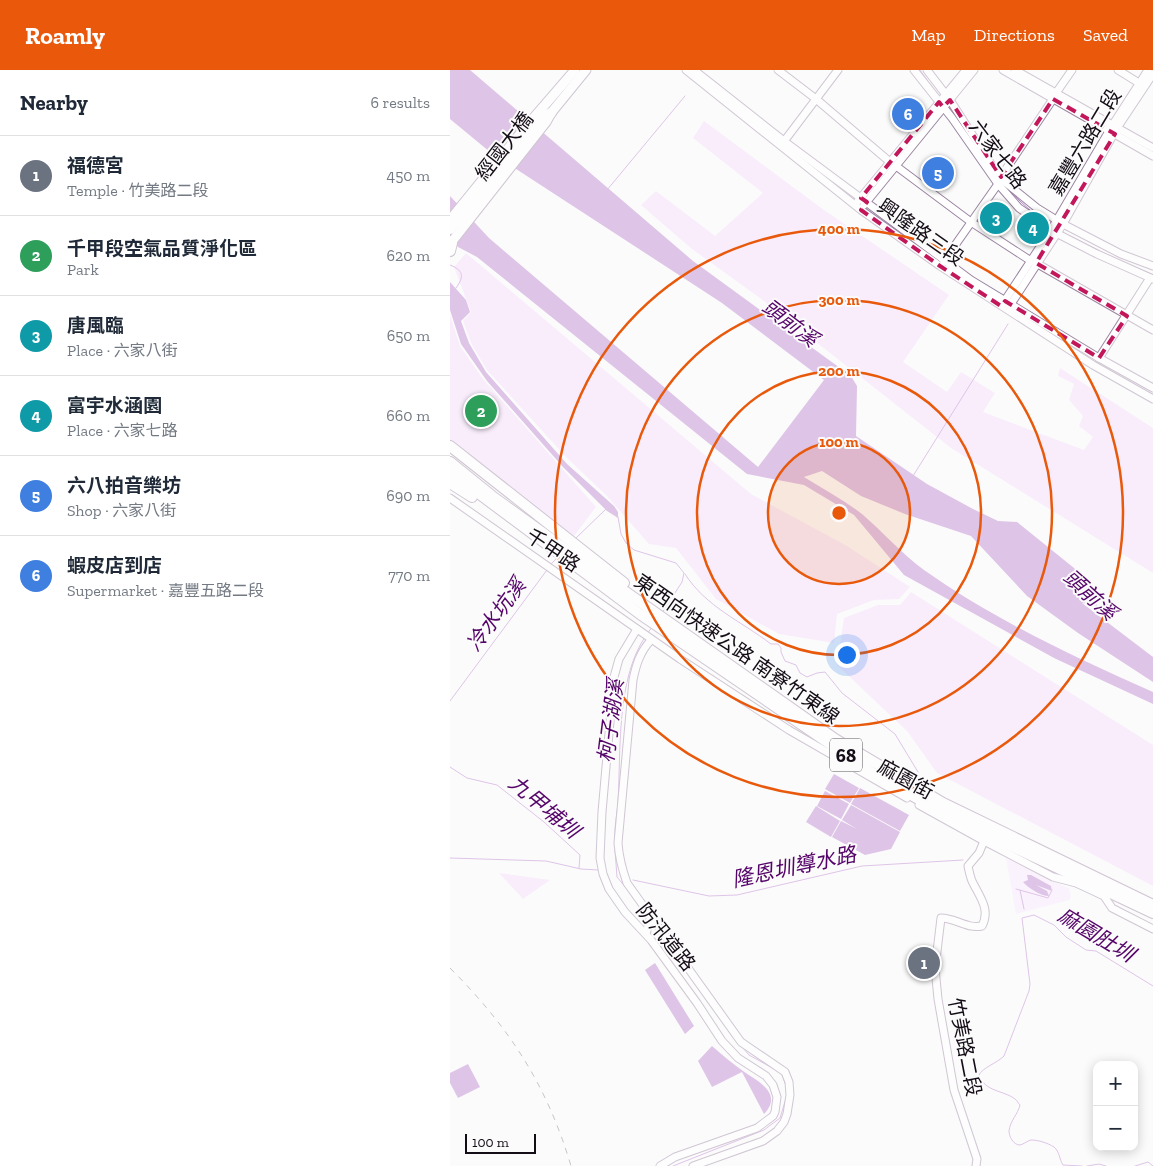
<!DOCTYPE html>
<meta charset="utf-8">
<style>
:root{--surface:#fff;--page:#f6f6f7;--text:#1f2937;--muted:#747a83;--line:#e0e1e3;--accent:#ea580c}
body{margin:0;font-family:"Zilla Slab","Noto Sans TC",serif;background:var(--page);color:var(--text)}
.controls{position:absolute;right:15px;bottom:15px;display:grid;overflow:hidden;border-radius:10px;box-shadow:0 2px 12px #0003}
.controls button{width:45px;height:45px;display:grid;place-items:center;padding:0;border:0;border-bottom:1px solid var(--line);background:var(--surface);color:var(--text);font:25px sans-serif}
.scale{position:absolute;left:15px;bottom:12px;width:71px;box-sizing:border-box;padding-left:5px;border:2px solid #140c16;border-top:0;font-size:14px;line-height:18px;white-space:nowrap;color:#140c16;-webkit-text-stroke:4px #fbfbfb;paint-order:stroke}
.you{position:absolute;left:396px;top:584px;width:18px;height:18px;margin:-12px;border:4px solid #fff;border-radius:50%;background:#1a73e8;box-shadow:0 0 0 8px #1a73e833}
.badge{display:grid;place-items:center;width:32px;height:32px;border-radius:50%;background:var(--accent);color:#fff;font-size:16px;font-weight:700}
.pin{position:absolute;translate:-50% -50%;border:2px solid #fff;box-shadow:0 1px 5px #0006}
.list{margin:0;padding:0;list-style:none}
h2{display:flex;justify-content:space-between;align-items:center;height:65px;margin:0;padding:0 20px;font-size:21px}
h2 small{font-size:16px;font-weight:400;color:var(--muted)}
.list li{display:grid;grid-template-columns:32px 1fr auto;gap:15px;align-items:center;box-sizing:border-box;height:80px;padding:0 20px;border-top:1px solid var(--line)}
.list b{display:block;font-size:19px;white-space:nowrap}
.list p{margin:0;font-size:16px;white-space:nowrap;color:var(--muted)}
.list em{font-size:16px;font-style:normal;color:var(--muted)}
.map{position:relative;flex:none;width:703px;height:1096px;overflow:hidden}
header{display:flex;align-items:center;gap:30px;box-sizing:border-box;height:70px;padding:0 25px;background:var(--accent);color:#fff}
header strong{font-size:24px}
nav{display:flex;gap:28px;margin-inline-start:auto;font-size:18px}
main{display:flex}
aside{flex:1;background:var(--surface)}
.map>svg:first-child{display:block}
.built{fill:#f8e7fe}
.green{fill:#f5dcfd}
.water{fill:#bb81cf}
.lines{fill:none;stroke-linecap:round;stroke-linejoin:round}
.stream{stroke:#bb81cf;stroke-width:1}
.minor-casing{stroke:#9b86a2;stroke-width:9}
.major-casing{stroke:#9b86a2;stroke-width:11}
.highway-casing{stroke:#9b86a2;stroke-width:12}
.minor{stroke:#fff;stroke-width:7}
.major{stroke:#fff;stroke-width:9}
.highway{stroke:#fff;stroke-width:10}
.rail{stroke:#868287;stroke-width:1;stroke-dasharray:6 6;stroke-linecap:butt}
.marked{fill:none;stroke:#c2185b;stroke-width:4;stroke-dasharray:10 6;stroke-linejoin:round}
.ring{fill:none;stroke:#e8590c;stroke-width:2.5}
.labels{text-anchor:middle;stroke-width:4;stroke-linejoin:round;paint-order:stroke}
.shield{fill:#fbfbfb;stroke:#59545b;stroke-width:1}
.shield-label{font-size:19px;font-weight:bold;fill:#140c16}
.street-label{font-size:20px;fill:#140c16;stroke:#fbfbfb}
.water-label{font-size:21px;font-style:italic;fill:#550469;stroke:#fbfbfb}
.centre{fill:#e8590c;stroke:#fbfbfb;stroke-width:2.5}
.ring-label{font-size:15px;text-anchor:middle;font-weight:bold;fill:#e8590c;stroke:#fbfbfb;stroke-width:4;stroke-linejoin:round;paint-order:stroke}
</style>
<header>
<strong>Roamly</strong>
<nav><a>Map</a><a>Directions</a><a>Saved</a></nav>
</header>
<main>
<aside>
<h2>Nearby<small>6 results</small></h2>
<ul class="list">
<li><span class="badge" style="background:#6b7280">1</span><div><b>福德宮</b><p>Temple · 竹美路二段</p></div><em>450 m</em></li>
<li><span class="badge" style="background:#2e9e5b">2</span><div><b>千甲段空氣品質淨化區</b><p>Park</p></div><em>620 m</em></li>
<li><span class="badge" style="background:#0f9aa8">3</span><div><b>唐風臨</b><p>Place · 六家八街</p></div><em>650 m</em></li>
<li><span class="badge" style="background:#0f9aa8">4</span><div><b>富宇水涵園</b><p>Place · 六家七路</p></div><em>660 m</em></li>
<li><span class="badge" style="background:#3f7fe0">5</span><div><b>六八拍音樂坊</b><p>Shop · 六家八街</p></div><em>690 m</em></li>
<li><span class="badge" style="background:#3f7fe0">6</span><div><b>蝦皮店到店</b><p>Supermarket · 嘉豐五路二段</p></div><em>770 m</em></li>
</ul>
</aside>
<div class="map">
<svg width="703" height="1096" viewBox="0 0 703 1096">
<rect width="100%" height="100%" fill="#fbfbfb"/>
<path class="built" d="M556,788L620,819L621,827L619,830L566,844Z"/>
<g class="green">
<path d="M254,51L374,140L499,225L453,292L497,322L511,302L545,323L533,342L634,380L643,367L629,356L633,346L619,330L624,314L608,306L610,298L703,358V503L501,378L310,228L242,179L191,135L206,121L265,166L313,123L243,68Z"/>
<path d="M16,183L301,424L397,476L460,517L449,529L424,530L387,544L384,573L329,564L266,529L226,478L199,474L156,425L116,387L37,300L22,275L13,251L21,242L4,197Z"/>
<path d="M0,245L10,276L33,309L146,437L124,466L82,436L0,373Z"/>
<path d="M461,522L703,675V816L487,703L457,661L387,595L394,548L428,535H450Z"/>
<path d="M49,803L100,810L73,829Z"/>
</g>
<g class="water">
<path d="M0,0H20L243,191L401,306L407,316L406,366L477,414L523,439L548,451L567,452L624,498L645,519L647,536L632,533L703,587V612L628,563L577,526L521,466L455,444L411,426L372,401L354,407C373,419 394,430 412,444C433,462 452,484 474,500C545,550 624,587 703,622V634L604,588L454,505L404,445L354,415L297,404L27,187L8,177L0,169V126L39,168L308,397L374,310L272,233L40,82L0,49Z"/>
<path d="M0,212L16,230L20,242L11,251L19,273L36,302L117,394L164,436L168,442V448L157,441L113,397L37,311L11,274L0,240Z"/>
<path d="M384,704L409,718L400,733L375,719Z"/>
<path d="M410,718L459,745L450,761L401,734Z"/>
<path d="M375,721L399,734L391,749L367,736Z"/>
<path d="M401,735L450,762L441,779L415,785L382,767L391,751L407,759L392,750Z"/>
<path d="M366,736L390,751L381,767L356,752Z"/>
<path d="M577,805H581L601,816L602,821L586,815L597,821L599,826C591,826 578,818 573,812L578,810Z"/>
<path d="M205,893L244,956L235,964L195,900Z"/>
<path d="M262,976C272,985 282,993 293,1001C307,1011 334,1023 314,1044L292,1002L262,1017L248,991Z"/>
<path d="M18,994L30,1017L8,1028L0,1013V1003Z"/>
</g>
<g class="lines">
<g class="stream">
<path d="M470,0L477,10"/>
<path d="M555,117L583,143"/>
<path d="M157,120L235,26"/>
<path d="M620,166L672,192"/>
<path d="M0,195C13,200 15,206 6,218"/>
<path d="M694,201L703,205"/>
<path d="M463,406L558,254"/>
<path d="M168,447L171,464L176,473L184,480L226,493L234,503L232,512L212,543"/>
<path d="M125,469L156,439"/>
<path d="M101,494L107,488"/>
<path d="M235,504C256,537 291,551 321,574H328L331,578V582L335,591L346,595L350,603L357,607L367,603L375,602L392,623L445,664L468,702"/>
<path d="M197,564L202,557"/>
<path d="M0,631L97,500"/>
<path d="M0,697L17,708L47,715L94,752L130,785L129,798"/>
<path d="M165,771C164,758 167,745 168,732C171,682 166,610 195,567"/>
<path d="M165,780L167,807L182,825"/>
<path d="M0,788L96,791L131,799L148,800"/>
<path d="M183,810L259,826L287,825L412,796L513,790"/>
<path d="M566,819L598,828L602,820"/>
<path d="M570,820L574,839"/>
<path d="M293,978L299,985L326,1000"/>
<path d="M332,1004L336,1016"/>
<path d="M223,1096L314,1060L330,1048L337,1025"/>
<path d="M632,1096L613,1095C609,1089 610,1082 604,1077C598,1073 588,1070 581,1070C577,1071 574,1074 570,1075C563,1075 559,1066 559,1061C560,1051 568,1044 570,1035C568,1033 567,1030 565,1029C553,1020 535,1022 529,1005C532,998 547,993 554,986L579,921L580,914L572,848L584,845L604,855L616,867L636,880L646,881L703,916"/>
<path d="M637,1096L649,1094L656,1096"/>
<path d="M685,1096L698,1092L703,1096"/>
</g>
<g class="minor-casing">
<g id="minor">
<path d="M236,0L411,140L490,196L643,295L703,329"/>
<path d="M244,0L334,71L521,210L649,288L703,318"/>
<path d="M328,0L366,29L440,92"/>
<path d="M464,0L502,48L548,114L569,138L606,163L647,184L703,209"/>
<path d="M477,0L500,30L550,108L587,138L613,154L671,184L703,196"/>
<path d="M553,0L703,86"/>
<path d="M565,0L703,78"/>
<path d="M668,0L689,13"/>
<path d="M606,23L622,0"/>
<path d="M332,74L388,0"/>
<path d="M446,96L521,152L581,191"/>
<path d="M550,108L603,29"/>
<path d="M408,131L516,0"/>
<path d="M414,135L524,0"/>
<path d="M494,191L548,114"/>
<path d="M586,193L703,260"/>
<path d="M552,235L601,160L662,56L698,0"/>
<path d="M559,237L613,154L667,58L703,4"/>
<path d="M649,288L700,208"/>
<path d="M0,428L230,589L339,660L457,728"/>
<path d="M187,559L169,589L164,607L152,742L150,788L153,804L159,819L175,842L201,870L247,933L272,971L288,988L316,1006L323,1015L327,1027L325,1042L323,1046L307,1058L225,1087L210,1096"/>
<path d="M201,570C190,582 186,595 183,610L168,773C169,787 172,799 177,813L291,972L335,1002L339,1012L340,1025L337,1044L334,1052L327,1061L313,1071L243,1096"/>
<path d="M469,735L534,771L603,807L626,813L654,826L662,838L703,859"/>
<path d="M196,864L201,845"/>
<path d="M526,1096L527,1089L504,1020L488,929L485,898L491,848C506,848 516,859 532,856C541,839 529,826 522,811C520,806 519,801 518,796L529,783L534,771"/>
</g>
</g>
<g class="major-casing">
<g id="major">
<path d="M0,150L74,59L125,0"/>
<path d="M0,174L96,52L101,43L136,0"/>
</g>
</g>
<g class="highway-casing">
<g id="highway">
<path d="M0,159L90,50L101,43"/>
<path d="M0,181L2,173"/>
<path d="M0,376L174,513"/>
<path d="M0,392L42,426L129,489L385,669L493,733L703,835"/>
<path d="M0,402L190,544L424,704L470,730L559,775L703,843"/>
<path d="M0,413L22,427"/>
</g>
</g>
<use href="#minor" class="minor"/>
<use href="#major" class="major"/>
<use href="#highway" class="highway"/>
<path class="rail" d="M0,898C59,957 97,1015 121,1096"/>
</g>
<path d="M0 0H703V1096H0ZM603,29L665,64L586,193L677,246L649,288L555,231L551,236L490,196L411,140L417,132L411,128L489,32L493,37L500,30L551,107Z" fill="#fbfbfb" fill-opacity=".55" fill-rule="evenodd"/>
<path class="marked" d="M603,29L665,64L586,193L677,246L649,288L555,231L551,236L490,196L411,140L417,132L411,128L489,32L493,37L500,30L551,107Z"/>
<circle cx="389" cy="443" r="71" fill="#e8590c" fill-opacity=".12"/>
<g class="ring">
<circle cx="389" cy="443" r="71"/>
<circle cx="389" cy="443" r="142"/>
<circle cx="389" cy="443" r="213"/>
<circle cx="389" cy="443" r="284"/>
</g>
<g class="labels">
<rect class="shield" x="380" y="668.5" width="32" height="33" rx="4"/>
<g class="shield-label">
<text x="396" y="692">68</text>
</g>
<g class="street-label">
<text transform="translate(635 72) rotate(-59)" y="7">嘉豐六路二段</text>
<text transform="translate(54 76) rotate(-52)" y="7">經國大橋</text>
<text transform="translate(548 84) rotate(53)" y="7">六家七路</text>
<text transform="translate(471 162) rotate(35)" y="7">興隆路三段</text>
<text transform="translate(103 480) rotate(34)" y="7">千甲路</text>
<text transform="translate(287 579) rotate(35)" y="7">東西向快速公路 南寮竹東線</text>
<text transform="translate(456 709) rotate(29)" y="7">麻園街</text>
<text transform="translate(216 867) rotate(51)" y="7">防汛道路</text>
<text transform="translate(515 977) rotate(79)" y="7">竹美路二段</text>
</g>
<g class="water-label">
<text transform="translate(340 253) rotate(37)" y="7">頭前溪</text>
<text transform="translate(640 525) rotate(42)" y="7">頭前溪</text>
<text transform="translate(46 545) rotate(-54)" y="7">冷水坑溪</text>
<text transform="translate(161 651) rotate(-83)" y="7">柯子湖溪</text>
<text transform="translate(94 737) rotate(40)" y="7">九甲埔圳</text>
<text transform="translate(344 797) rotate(-12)" y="7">隆恩圳導水路</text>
<text transform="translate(646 865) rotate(31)" y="7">麻園肚圳</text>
</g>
</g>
<circle cx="389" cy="443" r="8" class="centre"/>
<g class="ring-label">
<text x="389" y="164">400 m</text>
<text x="389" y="235">300 m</text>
<text x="389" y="306">200 m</text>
<text x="389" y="377">100 m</text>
</g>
</svg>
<div class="controls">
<button>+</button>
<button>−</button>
</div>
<div class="scale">100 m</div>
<div class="you"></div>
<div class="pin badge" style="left:474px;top:893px;background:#6b7280">1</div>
<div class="pin badge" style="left:31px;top:341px;background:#2e9e5b">2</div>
<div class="pin badge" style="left:546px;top:148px;background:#0f9aa8">3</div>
<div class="pin badge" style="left:583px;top:158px;background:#0f9aa8">4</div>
<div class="pin badge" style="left:488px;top:103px;background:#3f7fe0">5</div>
<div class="pin badge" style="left:458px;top:44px;background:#3f7fe0">6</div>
</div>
</main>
